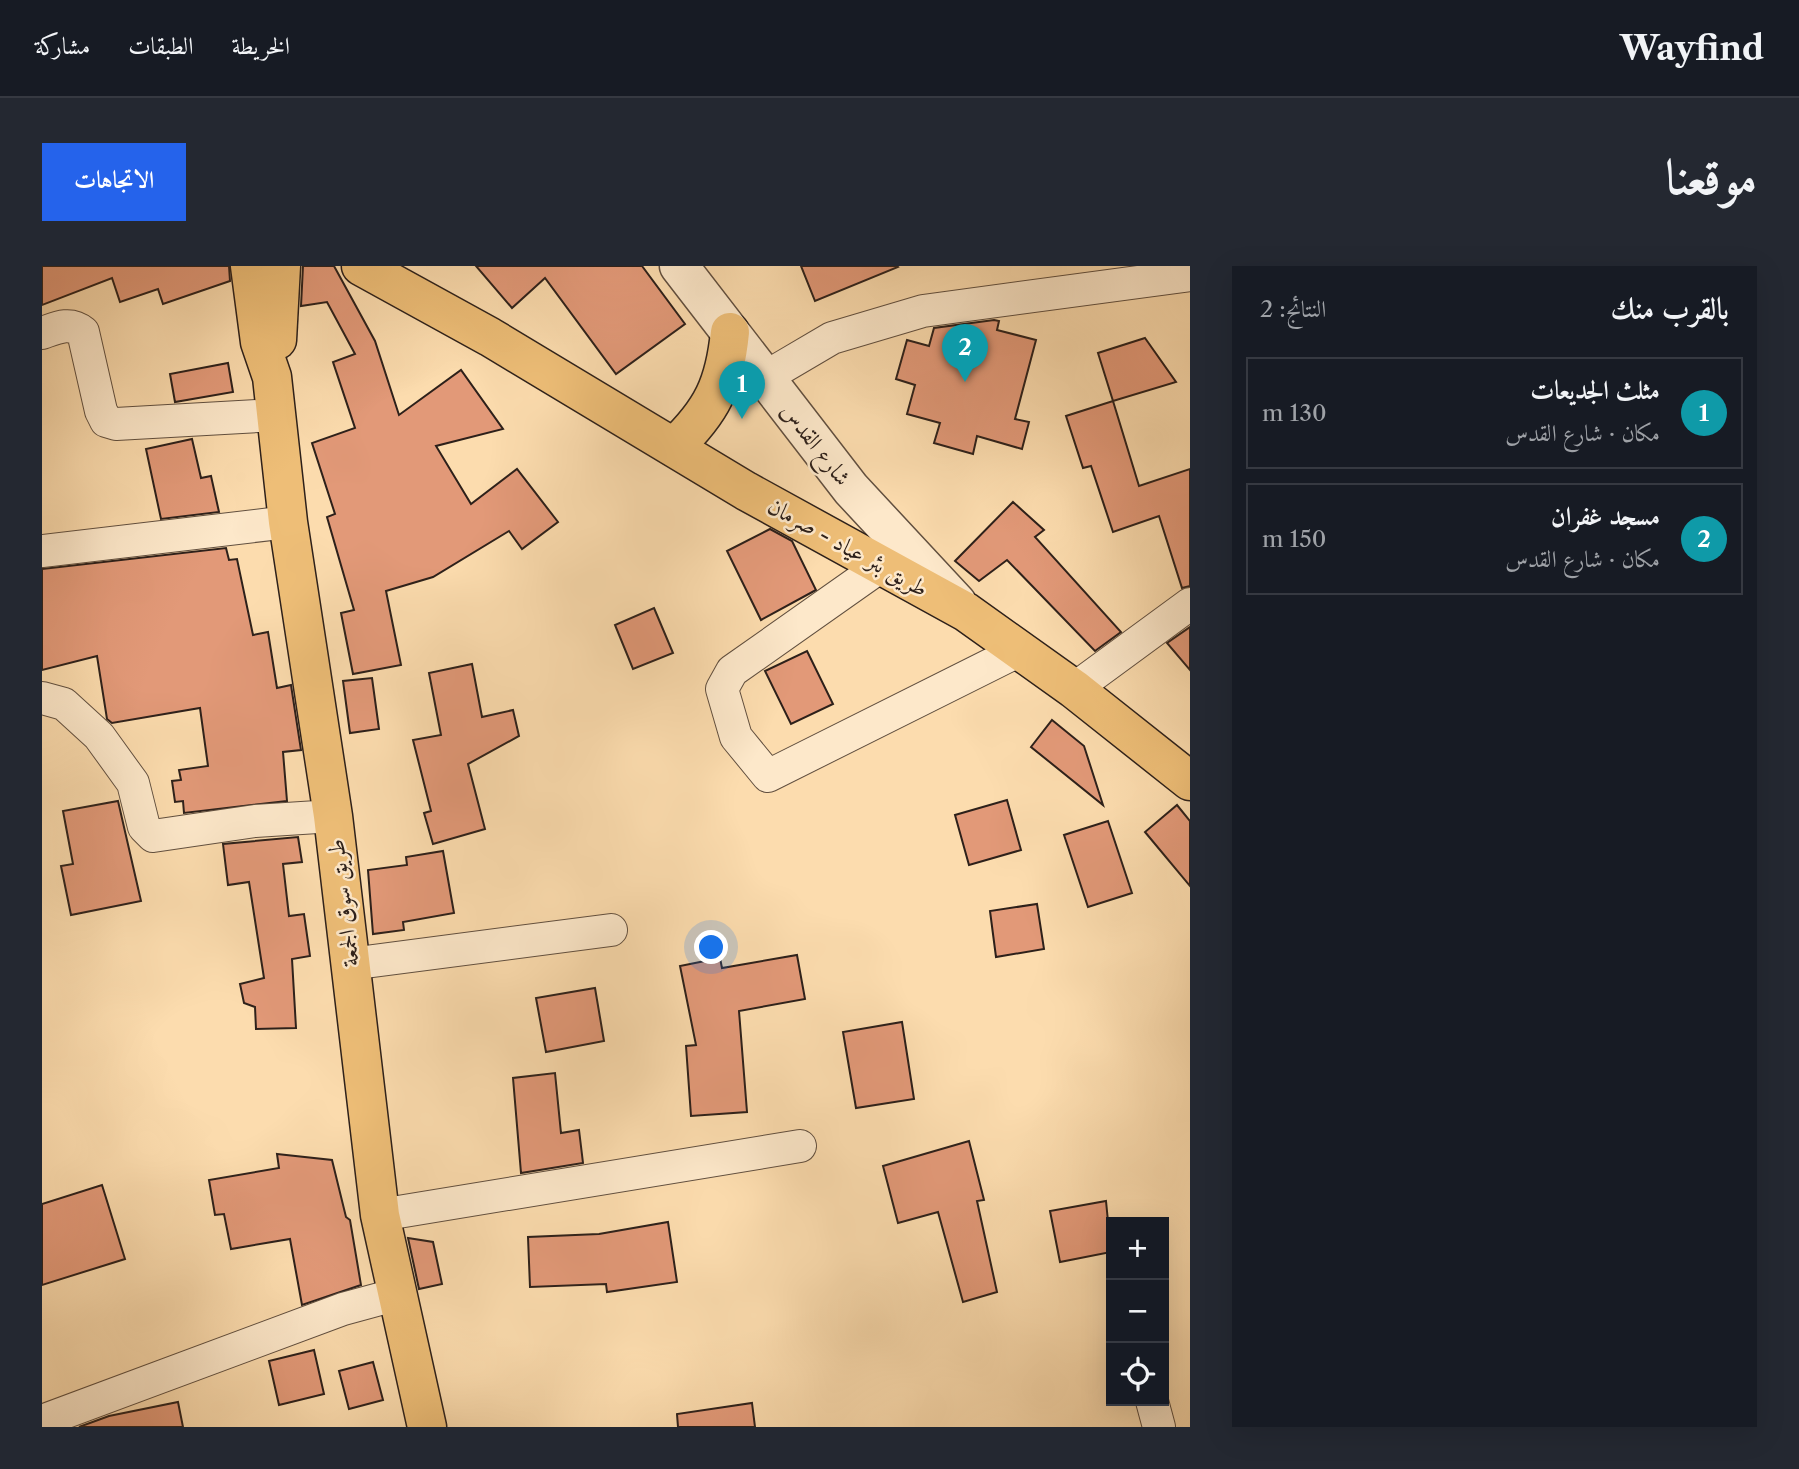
<!DOCTYPE html>
<html lang="ar">
<meta charset="utf-8">
<style>
:root{--surface:#171b24;--page:#242831;--text:#f1f3f6;--muted:#9ea1a6;--line:#363941;--accent:#2563eb}
body{margin:0;font-family:"Libre Caslon Text",Amiri,serif;background:var(--page);color:var(--text);direction:rtl}
.controls{position:absolute;right:21px;bottom:21px;display:grid;overflow:hidden;border-radius:0px;box-shadow:0 7px 28px #0002}
.controls button{width:63px;height:63px;display:grid;place-items:center;padding:0;border:0;border-bottom:2px solid var(--line);background:var(--surface);color:var(--text);font:35px sans-serif}
.you{position:absolute;left:670px;top:682px;width:24px;height:24px;margin:-18px;border:5px solid #fff;border-radius:50%;background:#1a73e8;box-shadow:0 0 0 10px #1a73e833}
.badge{display:grid;place-items:center;width:46px;height:46px;border-radius:50%;background:var(--accent);color:#fff;font-size:23px;font-weight:700}
.pin{position:absolute;translate:-50% -58px;filter:drop-shadow(0 2px 4px #0008)}
.pin::after{content:'';position:absolute;top:37px;width:24px;height:21px;background:inherit;clip-path:polygon(0 0,100% 0,50% 100%)}
.list{margin:0;padding:0;list-style:none}
h2{display:flex;justify-content:space-between;align-items:center;height:91px;margin:0;padding:0 28px;font-size:30px}
h2 small{font-size:23px;font-weight:400;color:var(--muted)}
.list li{display:grid;grid-template-columns:46px 1fr auto;gap:21px;align-items:center;box-sizing:border-box;height:112px;margin:0 14px 14px;padding:0 14px;border:2px solid var(--line);border-radius:0px}
.list b{display:block;font-size:26px;white-space:nowrap}
.list p{margin:0;font-size:23px;white-space:nowrap;color:var(--muted)}
.list em{font-size:23px;font-style:normal;color:var(--muted)}
.icon{flex:none;width:38px;height:38px;fill:none;stroke:currentColor;stroke-width:2;stroke-linecap:round;stroke-linejoin:round}
.map{position:relative;flex:none;width:1148px;height:1161px;overflow:hidden;direction:ltr;border-radius:0px}
header{display:flex;align-items:center;gap:42px;box-sizing:border-box;height:98px;padding:0 35px;background:var(--surface);border-bottom:2px solid var(--line)}
header strong{font-size:33px}
nav{display:flex;gap:38px;margin-inline-start:auto;font-size:24px}
.intro{display:flex;align-items:center;justify-content:space-between;box-sizing:border-box;height:168px;padding:0 42px}
h1{margin:0;font-size:49px}
.button{padding:18px 32px;border-radius:0px;background:var(--accent);color:#fff;font-size:24px;font-weight:700}
main{display:flex;gap:42px;padding:0 42px}
aside{flex:1;background:var(--surface);border-radius:0px;box-shadow:0 7px 28px #0002}
.map>svg:first-child{display:block}
.building{fill:#e29978;stroke:#2d201a;stroke-width:2}
.lines{fill:none;stroke-linecap:round;stroke-linejoin:round}
.minor-casing{stroke:#614f3f;stroke-width:34}
.tertiary-casing{stroke:#614f3f;stroke-width:41}
.primary-casing{stroke:#2d201a;stroke-width:41}
.trunk-casing{stroke:#2d201a;stroke-width:41}
.minor{stroke:#fde8ca;stroke-width:32}
.tertiary{stroke:#fde8ca;stroke-width:38}
.primary{stroke:#eebe77;stroke-width:38}
.trunk{stroke:#eebe77;stroke-width:38}
.labels{text-anchor:middle;stroke-width:5;stroke-linejoin:round;paint-order:stroke}
.street-label{font-size:23px;fill:#2d201a;stroke:#fde8ca}
</style>
<header>
<strong>Wayfind</strong>
<nav><a>الخريطة</a><a>الطبقات</a><a>مشاركة</a></nav>
</header>
<div class="intro"><h1>موقعنا</h1><a class="button">الاتجاهات</a></div>
<main>
<aside>
<h2>بالقرب منك<small>النتائج: 2</small></h2>
<ul class="list">
<li><span class="badge" style="background:#0f9aa8">1</span><div><b>مثلث الجديعات</b><p>مكان · شارع القدس</p></div><em>130 m</em></li>
<li><span class="badge" style="background:#0f9aa8">2</span><div><b>مسجد غفران</b><p>مكان · شارع القدس</p></div><em>150 m</em></li>
</ul>
</aside>
<div class="map">
<svg width="1148" height="1161" viewBox="0 0 1148 1161">
<rect width="100%" height="100%" fill="#fcdcae"/>
<filter id="stains"><feTurbulence type="fractalNoise" baseFrequency=".00286" numOctaves="4"/><feColorMatrix values="0 0 0 0 .2 0 0 0 0 .09 0 0 0 0 .02 0 0 0 .5 -.17"/></filter>
<radialGradient id="worn" r=".72"><stop offset=".6" stop-color="#630" stop-opacity="0"/><stop offset="1" stop-color="#630" stop-opacity=".3"/></radialGradient>
<g class="building">
<path d="M0,0H187L188,15L121,38L116,23L78,36L70,12L0,39Z"/>
<path d="M261,0H292L333,75L357,149L419,104L461,163L394,180L429,238L475,203L516,256L480,283L467,265L391,311L344,325L359,399L311,408L299,347L312,344L285,251L293,248L270,177L313,162L291,96L313,88L285,36L259,40Z"/>
<path d="M434,0H600L643,58L574,108L503,12L470,42Z"/>
<path d="M759,0H855L856,1L773,35Z"/>
<path d="M952,54L957,55L955,64L994,74L973,153L987,156L980,183L935,170L931,188L892,177L898,157L865,148L873,119L854,113L865,74L887,80L892,62Z"/>
<path d="M1103,72L1134,116L1071,135L1056,87Z"/>
<path d="M186,97L191,126L133,136L128,108Z"/>
<path d="M1071,135L1097,220L1148,203V320L1140,322L1117,250L1071,266L1049,200L1041,202L1024,150Z"/>
<path d="M150,173L159,212L169,210L177,246L119,253L104,183Z"/>
<path d="M971,236L1002,264L993,271L1079,366L1053,385L965,294L937,315L913,295Z"/>
<path d="M728,263L750,275L774,324L719,354L685,285Z"/>
<path d="M184,282L187,294L195,293L211,369L226,366L235,422L249,419L259,484L241,486L245,535L142,547L141,535L133,536L130,515L139,514L137,504L166,500L158,442L70,457L65,453L55,390L0,404V303Z"/>
<path d="M612,342L631,387L591,403L573,359Z"/>
<path d="M1148,361V404L1125,377Z"/>
<path d="M765,385L791,438L749,458L723,405Z"/>
<path d="M430,398L440,451L471,444L477,470L426,498L443,563L391,578L382,547L389,545L371,474L399,469L387,407Z"/>
<path d="M330,412L337,463L308,467L301,415Z"/>
<path d="M1010,454L1042,480L1061,539L989,481Z"/>
<path d="M965,534L979,584L927,599L913,549Z"/>
<path d="M76,535L99,635L29,649L19,600L31,598L21,545Z"/>
<path d="M1135,539L1148,555V620L1103,566Z"/>
<path d="M1066,555L1090,627L1046,641L1022,569Z"/>
<path d="M256,571L260,596L241,598L247,650L262,648L268,690L250,693L254,762L214,763L213,741L202,737L198,718L222,712L207,616L186,619L181,578Z"/>
<path d="M401,585L412,647L361,656L362,664L331,668L326,604L365,599L364,591Z"/>
<path d="M995,638L1002,683L954,691L948,645Z"/>
<path d="M755,689L763,733L697,745L705,846L649,850L644,780L654,779L638,700L678,692L680,702Z"/>
<path d="M553,722L562,775L504,786L494,732Z"/>
<path d="M860,756L872,833L814,842L801,766Z"/>
<path d="M513,807L519,867L537,864L541,897L479,907L471,812Z"/>
<path d="M927,875L942,934L935,935L955,1026L921,1036L896,946L856,957L841,900Z"/>
<path d="M235,888L290,894L304,951L308,954L319,1019L260,1039L248,973L189,983L182,948L173,949L167,914L237,902Z"/>
<path d="M60,919L83,993L0,1019V938Z"/>
<path d="M1064,935L1069,986L1018,996L1008,945Z"/>
<path d="M626,956L635,1016L565,1026L564,1018L488,1021L486,971L557,968Z"/>
<path d="M366,972L391,976L400,1018L377,1023Z"/>
<path d="M272,1084L282,1128L237,1139L227,1095Z"/>
<path d="M331,1096L341,1134L307,1143L297,1105Z"/>
<path d="M136,1136L141,1161H37L67,1150Z"/>
<path d="M710,1137L713,1161H636L635,1148Z"/>
</g>
<g class="lines">
<g class="minor-casing">
<g id="minor">
<path d="M0,67C14,62 28,55 41,66L59,145L64,155L74,158L234,149"/>
<path d="M722,112L790,72L881,45L1148,9"/>
<path d="M0,285L246,256"/>
<path d="M839,300L690,405L680,423L694,471L726,510L978,384"/>
<path d="M1032,423L1148,338"/>
<path d="M0,432L22,438L57,470L91,517L102,561L111,570L213,555L291,550"/>
<path d="M308,698L569,664"/>
<path d="M338,949L758,880"/>
<path d="M1110,1135L1117,1161"/>
<path d="M0,1155L301,1043L356,1028"/>
</g>
</g>
<g class="tertiary-casing">
<path id="tertiary" d="M637,0L809,223L915,337"/>
</g>
<g class="primary-casing">
<g id="primary">
<path d="M208,0L218,76L230,111L246,256L291,550L338,949L385,1161"/>
<path d="M235,74L239,0"/>
</g>
</g>
<g class="trunk-casing">
<g id="trunk">
<path d="M319,0L448,71L704,225L924,346L1032,423L1148,515"/>
<path d="M632,181C670,145 683,118 688,66"/>
</g>
</g>
<use href="#minor" class="minor"/>
<use href="#tertiary" class="tertiary"/>
<use href="#primary" class="primary"/>
<use href="#trunk" class="trunk"/>
</g>
<g class="labels">
<g class="street-label">
<text transform="translate(774 178) rotate(52)" y="8">شارع القدس</text>
<text transform="translate(806 281) rotate(29)" y="8">طريق بئر عياد - صرمان</text>
<text transform="translate(301 637) rotate(-97)" y="8">طريق سوق الجمعة</text>
</g>
</g>
<rect width="100%" height="100%" filter="url(#stains)"/>
<rect width="100%" height="100%" fill="url(#worn)"/>
</svg>
<div class="controls">
<button>+</button>
<button>−</button>
<button><svg class="icon" aria-label="locate" viewBox="0 0 24 24"><circle cx="12" cy="12" r="6"/><path d="M12 2v4M12 18v4M2 12h4M18 12h4"/></svg></button>
</div>
<div class="you"></div>
<div class="pin badge" style="left:700px;top:153px;background:#0f9aa8">1</div>
<div class="pin badge" style="left:923px;top:116px;background:#0f9aa8">2</div>
</div>
</main>
